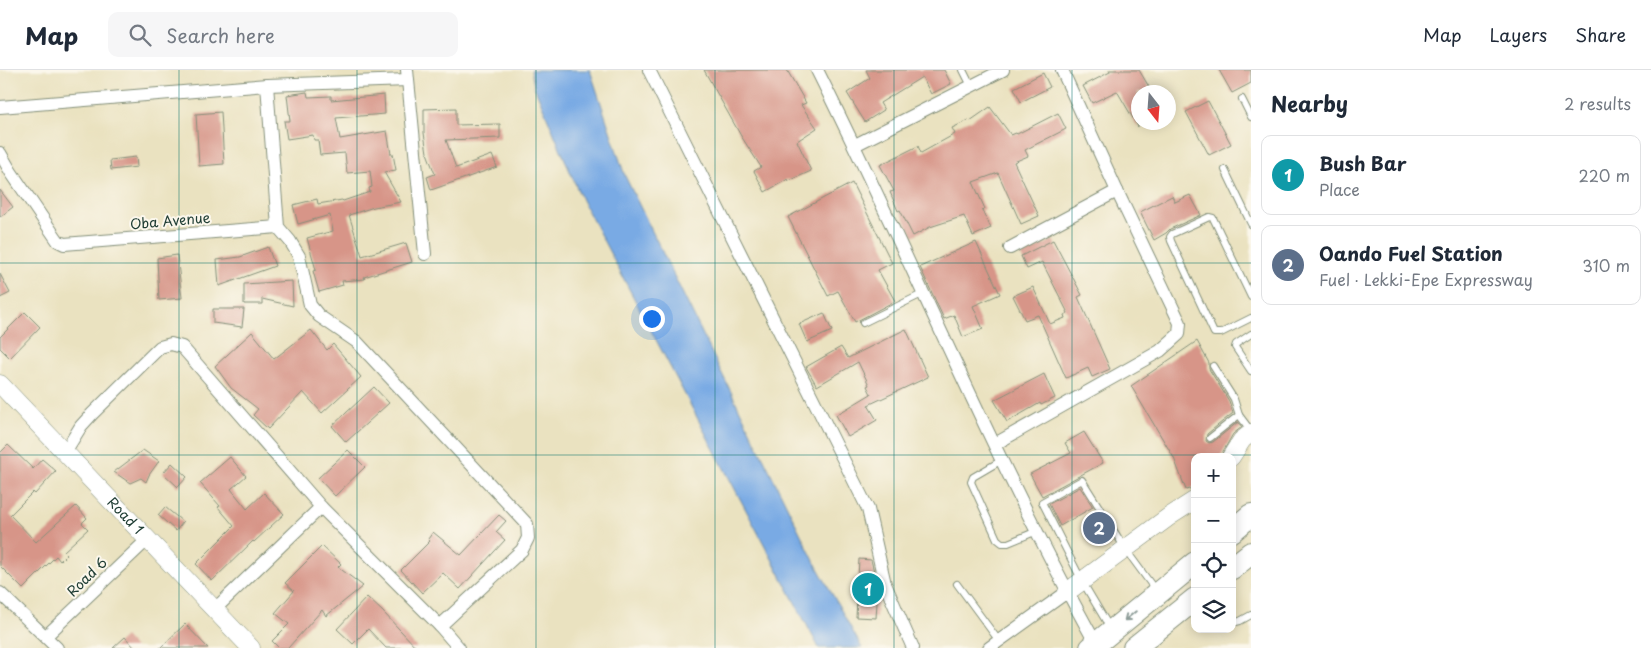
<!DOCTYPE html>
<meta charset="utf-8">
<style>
:root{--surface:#fff;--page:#f6f6f7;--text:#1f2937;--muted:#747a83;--line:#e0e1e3;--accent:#b45309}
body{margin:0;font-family:"Playpen Sans",sans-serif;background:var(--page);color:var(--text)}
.controls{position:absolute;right:15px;bottom:15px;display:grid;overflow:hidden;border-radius:10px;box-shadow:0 2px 12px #0003}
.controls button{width:45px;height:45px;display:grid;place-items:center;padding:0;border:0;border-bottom:1px solid var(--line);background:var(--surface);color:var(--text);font:25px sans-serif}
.compass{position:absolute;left:1131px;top:15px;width:45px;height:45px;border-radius:50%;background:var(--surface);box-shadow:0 2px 12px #0003;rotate:163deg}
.you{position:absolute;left:651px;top:248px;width:18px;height:18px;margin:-12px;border:4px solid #fff;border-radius:50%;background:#1a73e8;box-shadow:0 0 0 8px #1a73e833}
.badge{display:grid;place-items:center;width:32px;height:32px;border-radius:50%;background:var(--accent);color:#fff;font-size:16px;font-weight:700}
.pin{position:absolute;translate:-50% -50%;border:2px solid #fff;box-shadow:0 1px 5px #0006}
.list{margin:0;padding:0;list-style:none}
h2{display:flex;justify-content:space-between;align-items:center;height:65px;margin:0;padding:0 20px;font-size:21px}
h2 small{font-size:16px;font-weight:400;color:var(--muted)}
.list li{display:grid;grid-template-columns:32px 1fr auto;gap:15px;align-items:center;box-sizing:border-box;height:80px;margin:0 10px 10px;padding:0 10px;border:1px solid var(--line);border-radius:10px}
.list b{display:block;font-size:19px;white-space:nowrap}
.list p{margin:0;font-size:16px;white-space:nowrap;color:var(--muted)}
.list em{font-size:16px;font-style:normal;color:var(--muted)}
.icon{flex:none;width:28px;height:28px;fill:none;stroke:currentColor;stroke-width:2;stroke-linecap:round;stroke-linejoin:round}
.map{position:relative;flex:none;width:1251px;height:578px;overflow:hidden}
header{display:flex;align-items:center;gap:30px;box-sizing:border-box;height:70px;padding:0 25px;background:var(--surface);border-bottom:1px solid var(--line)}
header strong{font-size:24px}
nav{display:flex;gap:28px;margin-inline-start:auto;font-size:18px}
.search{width:350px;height:45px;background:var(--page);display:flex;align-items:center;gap:12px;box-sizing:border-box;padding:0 18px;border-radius:10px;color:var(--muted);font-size:19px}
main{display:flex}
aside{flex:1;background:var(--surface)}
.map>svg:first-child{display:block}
.water{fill:#79aae4;stroke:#4c748c}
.building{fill:#d79588}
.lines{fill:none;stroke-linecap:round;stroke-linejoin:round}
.lane-casing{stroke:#84907a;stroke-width:8}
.street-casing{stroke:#84907a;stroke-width:14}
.secondary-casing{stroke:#84907a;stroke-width:19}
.highway-casing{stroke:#84907a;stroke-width:24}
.lane{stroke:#fff;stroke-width:6}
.street{stroke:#fff;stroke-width:12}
.secondary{stroke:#fff;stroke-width:18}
.highway{stroke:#fff;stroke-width:22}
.oneway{stroke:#8f9e9a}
.grid{fill:none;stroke:#0f766e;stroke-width:1;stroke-opacity:0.55}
.labels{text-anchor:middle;stroke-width:4;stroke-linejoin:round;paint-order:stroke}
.street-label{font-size:14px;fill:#1f3d34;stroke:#fbf7ec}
</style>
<header>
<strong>Map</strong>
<div class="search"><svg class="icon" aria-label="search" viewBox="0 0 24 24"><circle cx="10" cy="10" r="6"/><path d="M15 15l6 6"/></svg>Search here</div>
<nav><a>Map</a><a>Layers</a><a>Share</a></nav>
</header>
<main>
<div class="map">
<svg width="1251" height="578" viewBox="0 0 1251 578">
<rect width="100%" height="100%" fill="#fbf7ec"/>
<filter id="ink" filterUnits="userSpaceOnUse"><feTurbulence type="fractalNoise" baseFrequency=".02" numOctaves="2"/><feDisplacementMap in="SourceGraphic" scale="10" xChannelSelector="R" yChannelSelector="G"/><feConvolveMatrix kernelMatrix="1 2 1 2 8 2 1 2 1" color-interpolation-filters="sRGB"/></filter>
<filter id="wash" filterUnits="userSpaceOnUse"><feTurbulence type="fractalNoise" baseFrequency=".0096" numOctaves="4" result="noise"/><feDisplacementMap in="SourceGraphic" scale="20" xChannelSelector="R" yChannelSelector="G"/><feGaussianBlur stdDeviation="1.12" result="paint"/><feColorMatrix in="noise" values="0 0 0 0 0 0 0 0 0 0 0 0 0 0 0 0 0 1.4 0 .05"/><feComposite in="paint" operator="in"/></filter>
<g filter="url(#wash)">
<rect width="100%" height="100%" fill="#eae2c0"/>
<path class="water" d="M531,0H590L625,106L813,489L862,578H819L582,130L534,16Z"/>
<g id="blocks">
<g class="building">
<path d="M704,0H787L806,33L801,35L817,58L797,71L811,101L789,111L788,109L765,122L754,101L761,97L741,66Z"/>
<path d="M866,0H944L951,14L931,24L922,7L880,33L884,40L865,52L847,23L870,8Z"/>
<path d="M1109,0H1139L1152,22H1138V57L1117,21L1092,33L1083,16L1110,2Z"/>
<path d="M1219,0H1251V13L1232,23Z"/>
<path d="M1043,3L1050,17L1021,32L1014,18Z"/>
<path d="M307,22L308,27L331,26V30L384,25L385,44L336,48L340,69L387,61L391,84H393L396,100L384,102L401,132L374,137L349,145L362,186L406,173L412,192L364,207L365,209L342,211L343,215L319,222L313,201L316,200L307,168L333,161L330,145L298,154L293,135L317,129L318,134L342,130L343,131L370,122L369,118L372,117L370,101L347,103L345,83L320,85L318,70H314L313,65L287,69L284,51H290L287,25Z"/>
<path d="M1208,31L1231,74L1209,85L1186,42Z"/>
<path d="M990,37L1011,65L1016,63L1017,64L1058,43L1066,59L1025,80L1028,86L1014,92L1039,146L1021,154L998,103L973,112L985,139L982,140L991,158L973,166L964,146L930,157L913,166L900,140L898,141L890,122L894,121L880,95L918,76L921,83L955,64L952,58L969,50L970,51Z"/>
<path d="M456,38V55L500,54V68L446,70L456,98L492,85L497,97L431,120L427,107L435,104L427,83L424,63V39Z"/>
<path d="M221,42L224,94L199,96L196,44Z"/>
<path d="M136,87L137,97L111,100L110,90Z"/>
<path d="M852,113L892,193L878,200L895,231L855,252L838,221L828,226L788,147Z"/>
<path d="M0,120L13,137L0,147Z"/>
<path d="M1190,125L1201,145L1170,159L1166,163L1154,170L1140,142L1172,126L1175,132Z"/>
<path d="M1053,170L1082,225L1078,227L1110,299L1092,307L1088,298L1066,308L1038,245L1025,250L1013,226L1033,217L1050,254L1065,248L1064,245L1068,243L1042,192L1027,199L1021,186Z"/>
<path d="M976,172L1000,224L973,236L983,259L963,267L954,245L944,249L920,197Z"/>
<path d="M268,177L275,196L219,216L217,190L240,187Z"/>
<path d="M177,185L182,228L159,230L157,188Z"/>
<path d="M0,204L10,223L0,228Z"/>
<path d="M292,211L293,236L262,229V234H244V214Z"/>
<path d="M213,239H244L242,257L213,253Z"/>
<path d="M25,242L40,257L10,288L0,278V267Z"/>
<path d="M824,243L832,261L807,272L799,254Z"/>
<path d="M906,259L928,307L868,335L877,350L848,367L836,345L871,324L867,316L869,315L858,292L817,316L806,297L841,277L848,288Z"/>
<path d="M311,260L327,280L333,274L361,307L322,343L303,322L268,359L253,345L258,339L231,318L215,296L252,262L274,289Z"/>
<path d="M1197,271L1209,293V299L1229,331L1233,343L1207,364L1206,371L1209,373L1213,372L1238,352L1242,357L1233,364L1220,387H1195V417L1186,420L1174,388L1131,316Z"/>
<path d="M1044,304L1055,328L1041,335L1040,333L1007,352L994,330Z"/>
<path d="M374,317L389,333L346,372L332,356Z"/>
<path d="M1084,362L1103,393L1042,426L1030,404L1071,383L1065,373Z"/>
<path d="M8,375L33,399L42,389L56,401L35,424L33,422L10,445L36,472L76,436L87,448L82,453L88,459L64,481L67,484L60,491L56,486L23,519L0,496V383Z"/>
<path d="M143,380L159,391L149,405L146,412L141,408L130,413L114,402Z"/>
<path d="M348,380L365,397L335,426L318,408Z"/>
<path d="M230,387L246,406L231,419L247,439L264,423L284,444L254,472L253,471L212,511L196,494L234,456L218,437L220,436L200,413Z"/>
<path d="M172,393L187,407L178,417L163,403Z"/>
<path d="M1080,417L1093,437L1060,456L1049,434Z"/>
<path d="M165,437L183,452L176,461L158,445Z"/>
<path d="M499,445L506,451L496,462L505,470L460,519L443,503L422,523L401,500L430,471L428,469L433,462L461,485Z"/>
<path d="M322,476L341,494L338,497L363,516L326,546L322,540L288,578H279L272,571L289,554L275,543L294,521L285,513Z"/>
<path d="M859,489L871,490L878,518L876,548L856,547Z"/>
<path d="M367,527L383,542L417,578H386L368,559L353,574L337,559Z"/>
<path d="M185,554L208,578H160Z"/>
<path d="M125,567L135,578H113Z"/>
</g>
</g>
</g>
<g filter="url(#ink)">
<use href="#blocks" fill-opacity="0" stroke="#84907a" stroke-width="1"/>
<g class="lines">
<g class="lane-casing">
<g id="lane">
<path d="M963,0L971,16"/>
<path d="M1242,29L1251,47"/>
<path d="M1225,100L1251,154"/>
<path d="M1251,227L1213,148L1209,147L1172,164L1170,167L1171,171L1214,263H1221L1251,248"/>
<path d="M863,253L924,223"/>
<path d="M1251,264L1236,274L1235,277L1251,301"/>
<path d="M1213,296L1234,329L1239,345"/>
<path d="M1210,368L1239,345L1251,361"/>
<path d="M1002,390L973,407L971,412L997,469L1002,473H1008L1037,461"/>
<path d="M957,514L999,571"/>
<path d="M1232,553L1240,551L1251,545"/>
<path d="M1110,558L1082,511L1042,432L1082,410L1126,480L1156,521"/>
</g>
</g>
<g class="street-casing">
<g id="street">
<path d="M407,0L425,184"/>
<path d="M649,0L868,439L885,514L913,578"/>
<path d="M817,0C912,190 993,388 1096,574"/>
<path d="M267,15L408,10"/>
<path d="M0,37L267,15L278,157L290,171L299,186L310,235L319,246L357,272L527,454L528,468L522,480L440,556"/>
<path d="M855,75L1003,0"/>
<path d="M0,83L11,102L58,171L64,174L278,157"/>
<path d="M1010,178L1117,121"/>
<path d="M995,374L1160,281L1179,264L1180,253L1117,121L1062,0"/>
<path d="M65,382L81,356L92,344L160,277L171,274L182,277L321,437L440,556L459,578"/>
<path d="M0,523L57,578"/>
<path d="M215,539L321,437"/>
<path d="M46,566L148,469"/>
<path d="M989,578L1067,522"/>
</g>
</g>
<g class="secondary-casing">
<g id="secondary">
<path id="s1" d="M0,314L251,578"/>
<path d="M1231,387L1242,370L1251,363"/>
<path d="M1067,522L1170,446L1195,430"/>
</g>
</g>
<g class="highway-casing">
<g id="highway">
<path d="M1232,461L1251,445"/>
<path d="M1232,498L1251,483"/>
<path d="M1091,578L1195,493"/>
<path d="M1134,578L1195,529"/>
</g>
</g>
<use href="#lane" class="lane"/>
<use href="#street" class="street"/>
<use href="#secondary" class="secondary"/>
<use href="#highway" class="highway"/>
</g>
<defs><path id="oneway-shaft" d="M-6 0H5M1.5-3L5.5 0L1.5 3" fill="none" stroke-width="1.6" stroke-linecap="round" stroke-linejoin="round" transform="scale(1.25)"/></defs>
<use class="oneway" href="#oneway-shaft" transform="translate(1130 546) rotate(141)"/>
</g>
<path class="grid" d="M179,0V578M357,0V578M536,0V578M715,0V578M894,0V578M1072,0V578M0,193H1251M0,385H1251"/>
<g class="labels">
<g class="street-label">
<text transform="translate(170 151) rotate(-5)" y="5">Oba Avenue</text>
<text dy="5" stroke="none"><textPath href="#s1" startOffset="182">Road 1</textPath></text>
<text transform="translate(87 507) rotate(-44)" y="5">Road 6</text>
</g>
</g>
</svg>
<div class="controls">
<button>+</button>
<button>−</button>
<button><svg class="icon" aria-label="locate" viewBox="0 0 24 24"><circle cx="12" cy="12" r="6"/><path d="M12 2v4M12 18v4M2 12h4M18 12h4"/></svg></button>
<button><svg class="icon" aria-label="layers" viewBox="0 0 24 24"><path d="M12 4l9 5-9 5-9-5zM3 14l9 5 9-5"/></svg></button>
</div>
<svg class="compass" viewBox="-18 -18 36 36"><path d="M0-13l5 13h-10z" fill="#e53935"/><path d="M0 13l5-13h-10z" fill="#747a83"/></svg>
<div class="you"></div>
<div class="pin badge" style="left:868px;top:519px;background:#0f9aa8">1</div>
<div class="pin badge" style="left:1099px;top:458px;background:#5c6f8a">2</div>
</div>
<aside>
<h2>Nearby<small>2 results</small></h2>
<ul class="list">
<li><span class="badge" style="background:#0f9aa8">1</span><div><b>Bush Bar</b><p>Place</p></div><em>220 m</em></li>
<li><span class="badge" style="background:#5c6f8a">2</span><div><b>Oando Fuel Station</b><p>Fuel · Lekki-Epe Expressway</p></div><em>310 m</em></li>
</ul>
</aside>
</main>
